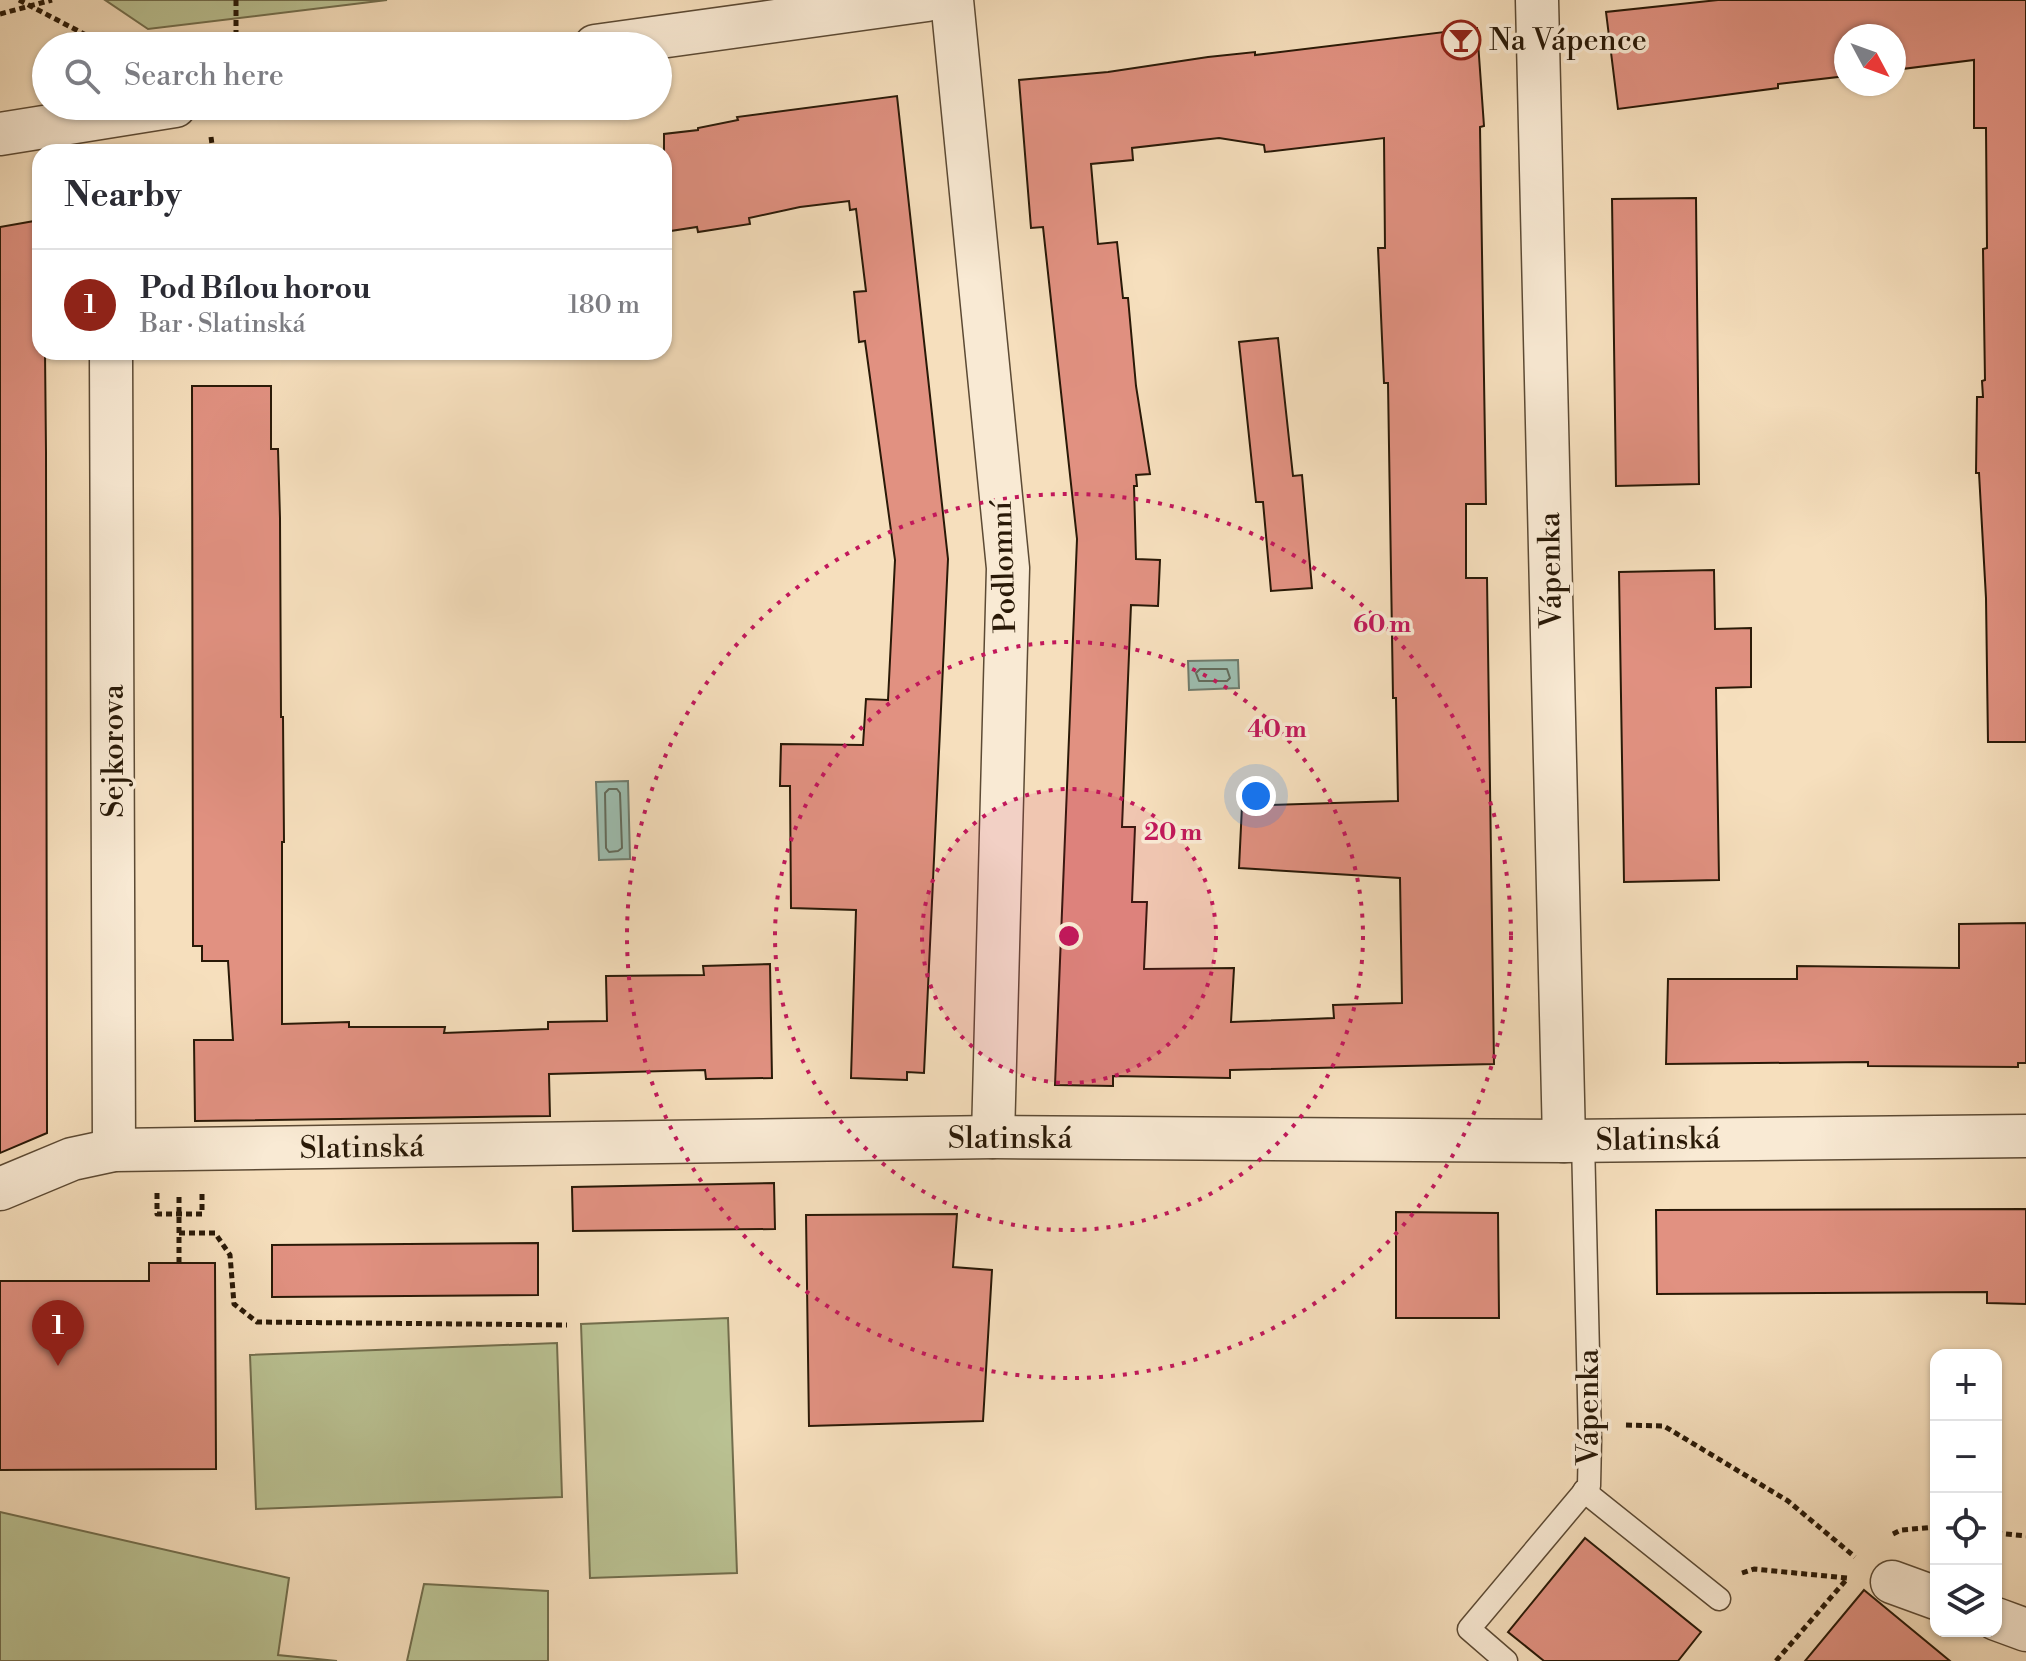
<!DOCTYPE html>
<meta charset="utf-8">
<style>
:root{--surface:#fff;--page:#f2f2f3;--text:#2b2b33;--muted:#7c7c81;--line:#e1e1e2;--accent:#8f2418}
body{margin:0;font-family:"Libre Bodoni",serif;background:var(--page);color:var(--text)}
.controls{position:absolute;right:24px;bottom:24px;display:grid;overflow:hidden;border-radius:16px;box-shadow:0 2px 6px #0004}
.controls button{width:72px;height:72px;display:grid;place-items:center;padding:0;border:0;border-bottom:2px solid var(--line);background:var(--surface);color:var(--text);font:40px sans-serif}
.compass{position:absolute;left:1834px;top:24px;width:72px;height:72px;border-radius:50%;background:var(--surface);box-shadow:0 2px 6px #0004;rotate:131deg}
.you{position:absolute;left:1256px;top:796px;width:28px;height:28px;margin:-20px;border:6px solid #fff;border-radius:50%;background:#1a73e8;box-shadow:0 0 0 12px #1a73e833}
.badge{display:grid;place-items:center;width:52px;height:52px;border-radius:50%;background:var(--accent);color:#fff;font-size:26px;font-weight:700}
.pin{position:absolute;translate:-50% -66px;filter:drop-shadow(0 2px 4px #0008)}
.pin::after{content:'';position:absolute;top:42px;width:28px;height:24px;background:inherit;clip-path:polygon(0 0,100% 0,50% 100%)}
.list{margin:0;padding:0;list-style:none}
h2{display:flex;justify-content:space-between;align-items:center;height:104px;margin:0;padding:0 32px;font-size:34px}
h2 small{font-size:26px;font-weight:400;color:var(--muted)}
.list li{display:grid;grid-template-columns:52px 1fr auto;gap:24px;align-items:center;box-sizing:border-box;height:112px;padding:0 32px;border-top:2px solid var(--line)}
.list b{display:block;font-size:30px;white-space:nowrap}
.list p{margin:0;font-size:26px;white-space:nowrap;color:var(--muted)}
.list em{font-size:26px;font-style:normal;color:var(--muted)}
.icon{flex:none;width:44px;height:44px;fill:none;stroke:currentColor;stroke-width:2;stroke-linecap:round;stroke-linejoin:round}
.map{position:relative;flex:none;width:2026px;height:1661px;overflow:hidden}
.search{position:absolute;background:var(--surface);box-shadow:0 2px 6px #0004;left:32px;top:32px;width:640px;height:88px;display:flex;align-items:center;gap:20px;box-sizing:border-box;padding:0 28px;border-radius:44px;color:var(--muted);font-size:30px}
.panel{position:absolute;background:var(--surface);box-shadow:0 2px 6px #0004;left:32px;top:144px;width:640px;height:216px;border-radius:24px}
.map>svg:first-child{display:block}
.green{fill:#bac293;stroke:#726e4d;stroke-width:2}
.water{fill:#9dbdaf;stroke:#6f7b6c;stroke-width:2}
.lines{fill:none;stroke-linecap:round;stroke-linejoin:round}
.shore{stroke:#636b5b;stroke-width:2}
.building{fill:#e19181;stroke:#291907;stroke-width:2;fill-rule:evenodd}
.service-casing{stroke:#5c4a34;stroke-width:25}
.minor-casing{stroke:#5c4a34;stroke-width:45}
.path{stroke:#291907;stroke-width:5;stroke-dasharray:6 4;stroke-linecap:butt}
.service{stroke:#f9ead4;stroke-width:22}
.minor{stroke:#f9ead4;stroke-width:42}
.ring{fill:none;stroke:#c2185b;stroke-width:4;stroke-dasharray:4 8}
.labels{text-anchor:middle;stroke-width:7;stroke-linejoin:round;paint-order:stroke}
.poi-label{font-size:30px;fill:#291907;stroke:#f9ead4;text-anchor:start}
.street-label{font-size:30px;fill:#291907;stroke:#f9ead4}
.centre{fill:#c2185b;stroke:#f9ead4;stroke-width:4}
.ring-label{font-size:24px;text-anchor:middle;font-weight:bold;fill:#c2185b;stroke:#f9ead4;stroke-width:7;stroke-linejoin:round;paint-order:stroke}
</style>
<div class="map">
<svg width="2026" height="1661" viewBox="0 0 2026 1661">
<rect width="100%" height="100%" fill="#f6dfbd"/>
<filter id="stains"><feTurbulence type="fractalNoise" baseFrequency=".0025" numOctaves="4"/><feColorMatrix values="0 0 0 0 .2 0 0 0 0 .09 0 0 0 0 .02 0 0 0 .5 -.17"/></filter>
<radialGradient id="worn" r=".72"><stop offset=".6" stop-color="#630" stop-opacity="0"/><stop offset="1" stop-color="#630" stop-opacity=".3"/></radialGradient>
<g class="green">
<path d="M105,0H387L148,29Z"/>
<path d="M728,1318L737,1573L590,1578L581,1324Z"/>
<path d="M557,1343L562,1497L256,1509L250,1355Z"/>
<path d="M0,1512L289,1578L278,1655L337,1661H0Z"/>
<path d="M424,1584L548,1591V1661H407Z"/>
</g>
<g class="water">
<path d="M1238,660L1239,688L1189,690L1188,661Z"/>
<path d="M628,781L630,859L599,860L596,782Z"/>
</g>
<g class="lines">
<g class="shore">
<path d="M1200,669H1227L1230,678L1227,681H1199L1196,673Z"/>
<path d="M609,789H617L620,793L622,848L618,851L609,852L606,848L605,793Z"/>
</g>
</g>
<g class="building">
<path d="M1718,0H2026V742H1988L1986,598L1979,473H1976L1977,397H1983L1982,381L1985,380L1983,249L1987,248L1986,128H1974V60L1894,70V36H1846V76L1778,84V88L1618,109L1606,12Z"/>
<path d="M1477,28L1484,126L1480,127L1486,504H1466V578H1487L1494,1064L1230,1070V1078L1113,1076V1086L1055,1085L1077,539L1043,227L1031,228L1019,80L1108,72L1208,57L1255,52V55ZM1219,138L1264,145L1265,152L1384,138L1385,248H1378L1384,383H1388L1393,698H1396L1398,801L1242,806L1239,868L1400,878L1402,1003L1333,1005L1334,1018L1231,1022L1234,968L1144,969L1147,902H1132L1135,827H1122L1131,605L1158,606L1160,560L1136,559L1134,486H1137L1136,475L1150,474L1136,386L1128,298H1123L1117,242L1098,244L1091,164L1133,160L1132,148Z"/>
<path d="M897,96L948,559L924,1073L907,1072V1080L851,1078L856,910L791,908L790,786H780L781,744L863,745L866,699L888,700L895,560L865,341L859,342L854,292L866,291L856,209L850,210L849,201L800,207L749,218L750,224L698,232L697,227L664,232V134L698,130V128L738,120L737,117Z"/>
<path d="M1696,198L1699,484L1616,486L1612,199Z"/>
<path d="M40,220V352H45L46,452L47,1133L0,1153V227Z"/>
<path d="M1278,338L1293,476L1302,475L1312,588L1271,591L1263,502H1256L1239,342Z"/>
<path d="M192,386H271V449H278L280,518L281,717H283L284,842H282V1024L349,1022V1027H445L444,1033L548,1029V1022L607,1021L606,976L704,975L703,966L770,964L772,1078L706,1079L705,1070L549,1074L550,1116L195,1121L194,1040H233L228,961H202V946H193Z"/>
<path d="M1714,570L1715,629L1751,628V687L1716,688L1719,880L1624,882L1619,572Z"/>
<path d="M2026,923V1063H2018V1067L1868,1066V1062L1666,1064L1668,979H1797V966L1959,968V924Z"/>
<path d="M774,1183L775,1229L573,1231L572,1187Z"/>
<path d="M2026,1209V1304L1987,1303V1292L1657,1294L1656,1210Z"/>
<path d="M1396,1212L1498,1213L1499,1318H1396Z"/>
<path d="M957,1214L953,1267L992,1270L983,1421L809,1426L806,1215Z"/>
<path d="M538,1243V1295L272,1297V1245Z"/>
<path d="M149,1263H215L216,1469L0,1470V1281H149Z"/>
<path d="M1585,1538L1701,1632L1678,1661H1544L1508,1632Z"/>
<path d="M1864,1590L1950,1661H1805Z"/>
</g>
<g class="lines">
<g class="service-casing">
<g id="service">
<path d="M1584,1491L1719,1599"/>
<path d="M1506,1661L1469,1629L1589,1486L1590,1440L1583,1140"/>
</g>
</g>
<g class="minor-casing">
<g id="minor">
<path d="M952,0L1008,568L993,1137"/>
<path d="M1537,0L1564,1141"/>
<path d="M595,46L927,0"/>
<path d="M0,134L175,106"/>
<path d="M111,352L114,1150"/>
<path d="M0,1189L72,1159L114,1150L993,1137L1564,1141L2026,1136"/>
<path d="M1892,1582L1936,1598"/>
<path d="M1996,1619L2026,1630"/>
</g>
</g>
<g class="path">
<path d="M19,0L107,46"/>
<path d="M236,0V46"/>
<path d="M0,14L52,0"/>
<path d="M211,137L213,152"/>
<path d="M157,1193V1214H202V1193"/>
<path d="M179,1233H215L230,1255L234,1304L257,1322L567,1325"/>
<path d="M179,1263V1196"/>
<path d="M1626,1425L1664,1426L1788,1501L1855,1557"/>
<path d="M1996,1533L2026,1536"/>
<path d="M1893,1534L1901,1530L1936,1527"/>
<path d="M1742,1573L1754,1569L1847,1578"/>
<path d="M1776,1661L1846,1580"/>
</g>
<use href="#service" class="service"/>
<use href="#minor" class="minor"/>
</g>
<circle cx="1069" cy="936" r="147" fill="#c2185b" fill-opacity=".12"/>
<g class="ring">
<circle cx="1069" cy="936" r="147"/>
<circle cx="1069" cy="936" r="294"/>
<circle cx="1069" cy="936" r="442"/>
</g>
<defs>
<g id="bar-ring" transform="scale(2)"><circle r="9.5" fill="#f9ead4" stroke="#8f2418" stroke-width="1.5"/><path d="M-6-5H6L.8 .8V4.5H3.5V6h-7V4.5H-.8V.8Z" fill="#8f2418"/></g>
</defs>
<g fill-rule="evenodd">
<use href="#bar-ring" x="1461" y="40"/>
</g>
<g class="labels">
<g class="poi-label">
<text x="1489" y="50">Na Vápence</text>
</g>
<g class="street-label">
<text transform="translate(1003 567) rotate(-92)" y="10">Podlomní</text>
<text transform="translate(1550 570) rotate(-91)" y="10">Vápenka</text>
<text transform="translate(113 751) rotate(-90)" y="10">Sejkorova</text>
<text x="1010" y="1148">Slatinská</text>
<text transform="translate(1658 1139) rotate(-1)" y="10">Slatinská</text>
<text transform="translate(362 1147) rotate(-1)" y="10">Slatinská</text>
<text transform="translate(1588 1407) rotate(-90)" y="10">Vápenka</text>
</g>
</g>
<circle cx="1069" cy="936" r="12" class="centre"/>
<g class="ring-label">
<text x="1382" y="632">60 m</text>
<text x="1277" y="737">40 m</text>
<text x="1173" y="840">20 m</text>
</g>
<rect width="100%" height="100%" filter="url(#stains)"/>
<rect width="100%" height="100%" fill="url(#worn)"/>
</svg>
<div class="controls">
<button>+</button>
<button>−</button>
<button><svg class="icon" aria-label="locate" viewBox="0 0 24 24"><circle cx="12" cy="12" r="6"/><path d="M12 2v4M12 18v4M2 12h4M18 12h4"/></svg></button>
<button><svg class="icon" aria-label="layers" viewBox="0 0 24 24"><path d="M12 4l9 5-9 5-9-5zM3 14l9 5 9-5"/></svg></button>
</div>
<svg class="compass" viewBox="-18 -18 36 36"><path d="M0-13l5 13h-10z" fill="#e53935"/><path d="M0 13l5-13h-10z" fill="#7c7c81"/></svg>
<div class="you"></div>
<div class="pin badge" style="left:58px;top:1366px">1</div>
<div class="search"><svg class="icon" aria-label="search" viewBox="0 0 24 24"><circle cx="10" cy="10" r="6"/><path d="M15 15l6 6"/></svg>Search here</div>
<section class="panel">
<h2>Nearby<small></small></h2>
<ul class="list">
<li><span class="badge">1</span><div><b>Pod Bílou horou</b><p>Bar · Slatinská</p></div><em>180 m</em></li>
</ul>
</section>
</div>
